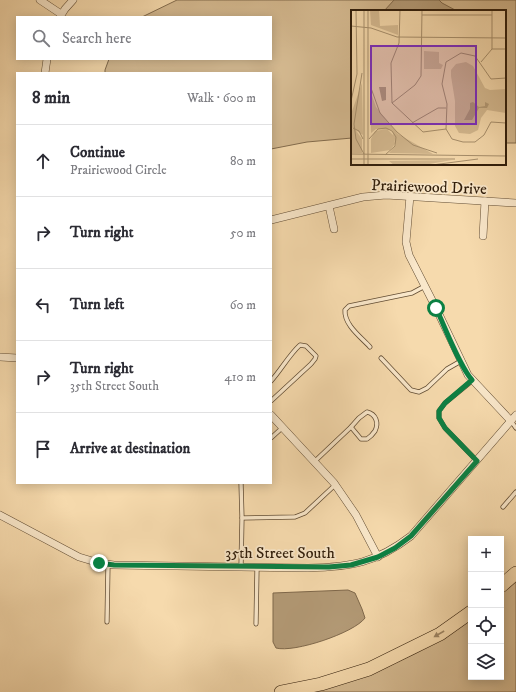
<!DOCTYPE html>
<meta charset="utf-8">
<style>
:root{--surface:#fff;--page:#f2f2f3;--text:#2b2b33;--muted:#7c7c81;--line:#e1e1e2}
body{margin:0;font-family:"IM FELL DW Pica",serif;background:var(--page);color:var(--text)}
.controls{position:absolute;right:12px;bottom:12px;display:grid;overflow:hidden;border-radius:0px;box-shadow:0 2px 10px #0003}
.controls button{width:36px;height:36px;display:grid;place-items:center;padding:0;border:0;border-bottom:1px solid var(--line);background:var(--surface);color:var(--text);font:20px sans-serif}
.stop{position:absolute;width:12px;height:12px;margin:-9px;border:3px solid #0b8043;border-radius:50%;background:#fff}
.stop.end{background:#0b8043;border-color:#fff;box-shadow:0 1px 4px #0008}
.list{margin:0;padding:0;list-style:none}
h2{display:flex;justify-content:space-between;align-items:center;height:52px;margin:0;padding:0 16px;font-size:17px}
h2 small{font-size:13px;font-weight:400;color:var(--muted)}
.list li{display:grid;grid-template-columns:26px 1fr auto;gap:12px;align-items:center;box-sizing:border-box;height:72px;padding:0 16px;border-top:1px solid var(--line)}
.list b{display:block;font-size:15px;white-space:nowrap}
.list p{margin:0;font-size:13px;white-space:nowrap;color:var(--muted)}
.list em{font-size:13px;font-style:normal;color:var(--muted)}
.icon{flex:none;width:22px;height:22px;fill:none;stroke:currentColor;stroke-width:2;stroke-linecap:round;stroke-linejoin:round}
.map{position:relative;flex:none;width:516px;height:692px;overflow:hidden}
.search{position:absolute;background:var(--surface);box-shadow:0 2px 10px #0003;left:16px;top:16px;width:256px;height:44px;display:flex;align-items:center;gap:10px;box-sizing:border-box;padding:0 14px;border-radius:0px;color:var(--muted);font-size:15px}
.panel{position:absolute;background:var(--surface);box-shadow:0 2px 10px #0003;left:16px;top:72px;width:256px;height:412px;border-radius:0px}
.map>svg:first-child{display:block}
.green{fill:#d5ba91;stroke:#836c4e}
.water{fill:#b39a76;stroke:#7f684b}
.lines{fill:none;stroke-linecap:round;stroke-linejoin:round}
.lane-casing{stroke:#624d34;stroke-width:5}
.street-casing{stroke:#624d34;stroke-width:8}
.highway-casing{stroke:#311e0b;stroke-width:14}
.lane{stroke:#f9e7ca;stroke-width:3.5}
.street{stroke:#f9e7ca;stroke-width:7}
.highway{stroke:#f6daad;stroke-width:13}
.oneway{fill:#9d8564}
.route{stroke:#0b8043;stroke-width:5}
.labels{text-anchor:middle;stroke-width:3.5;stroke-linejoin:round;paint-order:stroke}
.street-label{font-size:16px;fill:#311e0b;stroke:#f9e7ca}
.inset-road{fill:none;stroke:#a78f6c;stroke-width:1}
.view{fill:#7b2cbf;fill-opacity:0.15;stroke:#7b2cbf;stroke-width:2}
.inset-edge{fill:none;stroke:#311e0b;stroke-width:2}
</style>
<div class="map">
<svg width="516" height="692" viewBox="0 0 516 692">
<rect width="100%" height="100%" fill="#f6daad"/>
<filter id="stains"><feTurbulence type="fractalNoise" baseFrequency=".005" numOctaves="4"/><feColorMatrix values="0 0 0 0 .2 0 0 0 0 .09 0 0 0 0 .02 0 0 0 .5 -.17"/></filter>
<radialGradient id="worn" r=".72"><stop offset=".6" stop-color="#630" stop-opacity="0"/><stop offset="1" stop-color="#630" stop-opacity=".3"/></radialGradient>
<g class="green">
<path d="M177,0H516V143H505V11H352V138L307,142L271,149V73H105V70L109,59H271V17H142Z"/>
<path d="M516,580V692H307C339,682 372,673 403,659C427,649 449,633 471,618V677H501V594Z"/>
</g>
<g class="water">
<path d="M394,0H439L442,3L457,11H384Z"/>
<path d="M348,590L355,593L362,609L365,618C354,633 294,653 276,648L273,642V593Z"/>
</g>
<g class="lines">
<g class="lane-casing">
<g id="lane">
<path d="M370,347C361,337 344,325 345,310L349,306L412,293L425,286"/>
<path d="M381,358L411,390L419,392L427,388L447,369L461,361"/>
<path d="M473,380L445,403L439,411V418L445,428L477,461"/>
<path d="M271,381C281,370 289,355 300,345L306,346L316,356L315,359L311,364L271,401"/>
<path d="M367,412C376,414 379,423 375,431C373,434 370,437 367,439H361L351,427L359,418Z"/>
<path d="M511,421L516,428"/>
<path d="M271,438L282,428"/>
<path d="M314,462L351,427"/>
<path d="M241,483L242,518L295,517L305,513L335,485"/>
<path d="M503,507L516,492"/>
<path d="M241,567L242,518"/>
<path d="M107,622L108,565"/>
<path d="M256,624L257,568"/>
</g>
</g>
<g class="street-casing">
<g id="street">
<path d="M40,0L61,14"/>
<path d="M60,17L65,9L73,0"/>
<path d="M45,73L47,59"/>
<path d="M410,196L406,242L409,255L436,308L468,375L511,421"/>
<path d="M329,206L334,229"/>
<path d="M271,220L363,197L386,195L516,203"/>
<path d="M483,236L485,201"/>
<path d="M0,357L17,358"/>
<path d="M271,415L334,483L356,515L378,557"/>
<path d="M0,515L79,557L99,563L114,565L308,568C351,567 376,563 411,536L516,415"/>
</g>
</g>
<g class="highway-casing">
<g id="highway">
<path d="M501,586L516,573"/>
<path d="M281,692L321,684L369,669L440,634L471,612"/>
</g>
</g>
<use href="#lane" class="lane"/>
<use href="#street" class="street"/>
<use href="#highway" class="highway"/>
</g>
<defs><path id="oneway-solid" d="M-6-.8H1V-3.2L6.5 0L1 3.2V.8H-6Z"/></defs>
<use class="oneway" href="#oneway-solid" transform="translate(439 634) rotate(150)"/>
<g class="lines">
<path class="route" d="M99,563L114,565L329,567L351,565L378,557L395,548L411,536L477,461L445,428L439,418V411L445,403L472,380C459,365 445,327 436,308"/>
</g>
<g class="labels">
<g class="street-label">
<text transform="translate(429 186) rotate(2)" y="6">Prairiewood Drive</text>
<text x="280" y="558">35th Street South</text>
</g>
</g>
<g transform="translate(351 10)">
<rect width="155" height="155" fill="#f6daad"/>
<path d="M19,0H28L29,16L47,15V25L20,15ZM73,41L88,42V53L92,55L90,59H73ZM115,52L122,56L134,78L139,80L155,79V103L136,100L130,108L127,120L119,124L108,123L104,116V91L100,66V60L105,54ZM11,73L12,125L0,117V104ZM19,80L25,97L47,124L82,144L38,143L45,135L41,120L25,119L20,123ZM0,118L4,119L11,129V143H0ZM36,119L43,126L44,134L39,140L20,143V129L24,121ZM101,150L73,155H43L38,151Z" fill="#d5ba91"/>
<path d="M28,77H35V90L31,91ZM122,92L128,97L134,96V92L138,94L136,98H128L121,110H113L119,99V93Z" fill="#b39a76"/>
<path class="inset-road" d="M49,0L48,33L40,53L41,93L72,122L95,119M71,5H141M0,16L20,18L46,27L155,28M141,39H155M130,52L141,39V0M11,63L3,114L5,129L13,144M155,68L140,69L124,46L110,43L95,52L91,74L96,94L95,119L101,129L112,132H124L133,125L140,112L155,113M20,78L29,103L46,122L62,135L86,143M0,91L6,64L5,0M41,93L64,75L70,66L71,0M61,113L87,98H95M2,118L8,121L12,129M18,129L27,119L35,118L41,121L45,127L44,136L34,145M0,144L155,146M0,149H104M13,155V0M17,155V0M81,155L127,149"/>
<path class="view" d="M20,36H125V114H20Z"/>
<rect width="155" height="155" class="inset-edge"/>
</g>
<rect width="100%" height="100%" filter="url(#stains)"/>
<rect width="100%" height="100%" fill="url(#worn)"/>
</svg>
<div class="controls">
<button>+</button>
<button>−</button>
<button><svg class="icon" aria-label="locate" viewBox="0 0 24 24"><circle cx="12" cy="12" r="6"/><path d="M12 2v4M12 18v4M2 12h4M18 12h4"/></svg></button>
<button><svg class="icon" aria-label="layers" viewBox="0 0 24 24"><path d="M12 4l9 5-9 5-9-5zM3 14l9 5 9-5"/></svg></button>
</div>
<div class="stop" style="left:436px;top:308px"></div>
<div class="stop end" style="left:99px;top:563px"></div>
<div class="search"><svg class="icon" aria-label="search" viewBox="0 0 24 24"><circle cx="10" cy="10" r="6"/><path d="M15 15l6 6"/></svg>Search here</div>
<section class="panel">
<h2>8 min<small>Walk · 600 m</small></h2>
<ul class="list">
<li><svg class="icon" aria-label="ahead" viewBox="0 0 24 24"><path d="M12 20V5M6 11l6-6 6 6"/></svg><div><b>Continue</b><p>Prairiewood Circle</p></div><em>80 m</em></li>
<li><svg class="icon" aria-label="right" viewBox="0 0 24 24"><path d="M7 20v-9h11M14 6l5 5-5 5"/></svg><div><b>Turn right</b></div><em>50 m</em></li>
<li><svg class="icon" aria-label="left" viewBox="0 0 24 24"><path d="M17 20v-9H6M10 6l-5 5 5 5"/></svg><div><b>Turn left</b></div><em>60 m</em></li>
<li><svg class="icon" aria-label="right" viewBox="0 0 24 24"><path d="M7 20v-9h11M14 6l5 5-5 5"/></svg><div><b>Turn right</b><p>35th Street South</p></div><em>410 m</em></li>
<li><svg class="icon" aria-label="arrive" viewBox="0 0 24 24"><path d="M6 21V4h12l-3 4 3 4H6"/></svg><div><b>Arrive at destination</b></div></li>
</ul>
</section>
</div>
